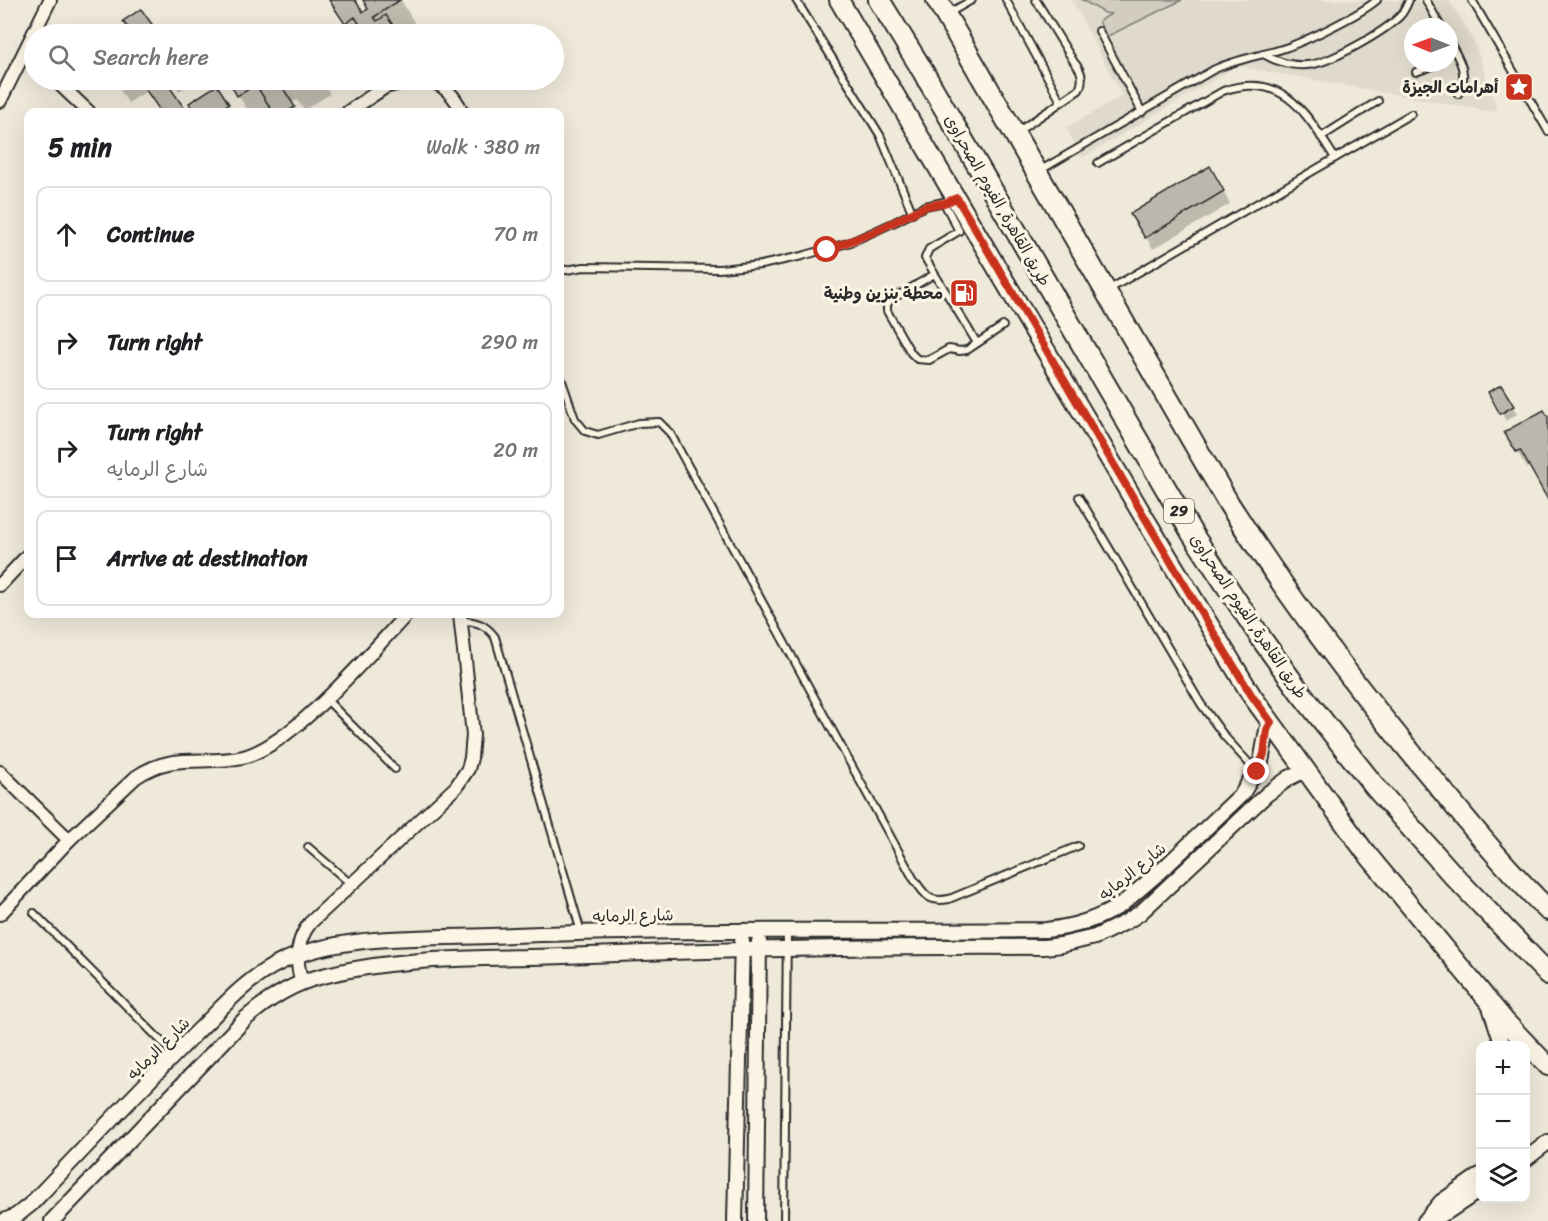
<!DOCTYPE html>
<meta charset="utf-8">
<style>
:root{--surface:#fff;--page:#f6f6f6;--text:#202124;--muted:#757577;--line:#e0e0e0}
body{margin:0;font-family:Sriracha,"Playpen Sans Arabic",sans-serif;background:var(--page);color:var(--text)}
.controls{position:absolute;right:18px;bottom:18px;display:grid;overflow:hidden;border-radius:12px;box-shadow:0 6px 24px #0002}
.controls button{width:54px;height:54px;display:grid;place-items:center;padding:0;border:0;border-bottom:2px solid var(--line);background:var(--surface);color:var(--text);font:30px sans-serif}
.compass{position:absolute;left:1404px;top:18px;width:54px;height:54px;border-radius:50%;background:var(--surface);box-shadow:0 6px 24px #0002;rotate:271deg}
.stop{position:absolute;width:18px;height:18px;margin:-14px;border:4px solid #c8321e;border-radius:50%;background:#fff}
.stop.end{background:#c8321e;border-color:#fff;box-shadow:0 2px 6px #0008}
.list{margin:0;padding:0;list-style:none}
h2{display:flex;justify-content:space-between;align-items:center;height:78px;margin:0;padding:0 24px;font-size:26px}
h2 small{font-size:20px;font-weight:400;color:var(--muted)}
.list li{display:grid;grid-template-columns:39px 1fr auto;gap:18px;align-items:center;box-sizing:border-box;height:96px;margin:0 12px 12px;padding:0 12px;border:2px solid var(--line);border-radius:12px}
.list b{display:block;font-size:22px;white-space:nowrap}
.list p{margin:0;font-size:20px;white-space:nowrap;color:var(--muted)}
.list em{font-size:20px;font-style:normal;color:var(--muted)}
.icon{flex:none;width:33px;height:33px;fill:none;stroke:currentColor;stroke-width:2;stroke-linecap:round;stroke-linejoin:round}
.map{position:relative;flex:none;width:1548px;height:1221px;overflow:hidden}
.search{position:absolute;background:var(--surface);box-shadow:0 6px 24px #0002;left:24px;top:24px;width:540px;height:66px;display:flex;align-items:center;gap:15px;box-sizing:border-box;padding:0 21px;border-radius:33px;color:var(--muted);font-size:22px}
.panel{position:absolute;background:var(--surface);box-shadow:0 6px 24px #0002;left:24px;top:108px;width:540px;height:510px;border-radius:12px}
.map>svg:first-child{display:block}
.built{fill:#e0dacc;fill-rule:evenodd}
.garden{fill:#d2cdc0;stroke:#7e7c76;stroke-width:1.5}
.shadow{fill:#0003}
.building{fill:#bcb7ac;stroke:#2b2b2b;stroke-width:1.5}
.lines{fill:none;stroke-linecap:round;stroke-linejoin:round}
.service-casing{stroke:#2b2b2b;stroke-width:10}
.minor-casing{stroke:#2b2b2b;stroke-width:16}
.tertiary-casing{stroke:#2b2b2b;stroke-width:18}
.primary-casing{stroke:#2b2b2b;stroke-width:22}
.trunk-casing{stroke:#2b2b2b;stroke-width:24}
.service{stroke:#fcf5e5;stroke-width:6}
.minor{stroke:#fcf5e5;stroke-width:12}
.tertiary{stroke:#fcf5e5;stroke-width:14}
.primary{stroke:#fcf5e5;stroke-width:18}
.trunk{stroke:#fcf5e5;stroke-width:20}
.route{stroke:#c8321e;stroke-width:8}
.labels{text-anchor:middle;stroke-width:6;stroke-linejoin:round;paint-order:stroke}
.shield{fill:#fcf5e5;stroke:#6a6863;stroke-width:1.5}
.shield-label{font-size:15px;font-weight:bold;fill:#2b2b2b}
.poi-label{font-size:16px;font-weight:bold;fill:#2b2b2b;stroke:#fcf5e5;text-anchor:end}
.street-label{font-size:16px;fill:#2b2b2b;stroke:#fcf5e5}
</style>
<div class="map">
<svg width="1548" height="1221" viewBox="0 0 1548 1221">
<rect width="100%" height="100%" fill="#efe9da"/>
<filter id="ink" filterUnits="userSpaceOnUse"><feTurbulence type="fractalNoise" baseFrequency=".0167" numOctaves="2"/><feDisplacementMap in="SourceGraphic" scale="12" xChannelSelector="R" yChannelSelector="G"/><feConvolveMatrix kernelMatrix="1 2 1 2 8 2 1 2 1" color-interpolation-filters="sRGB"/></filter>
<g filter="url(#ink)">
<path class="built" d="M1072,0H1449L1474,41L1497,109L1493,112L1237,66L1082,158L1066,128L1122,96ZM1413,27H1449V63H1413Z"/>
<path class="garden" d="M1082,0H1182L1106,37L1099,21L1111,14L1105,13Z"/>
<g class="shadow">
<path d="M330,0H353L363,14L370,10L364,0H401L415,24L398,34H344L349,31Z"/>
<path d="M114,80H197L179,91L172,81L167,85L185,112H160L147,91L128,103Z"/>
<path d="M229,80H321L330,94L304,110L297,100L291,103L297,112H274L271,108L264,112H249Z"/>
<path d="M216,87L232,112H196L191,103Z"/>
<path d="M1210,168L1230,204L1153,249L1132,214Z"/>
<path d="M1501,387L1517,414L1506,421L1490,393Z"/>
<path d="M1548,420V497L1530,466L1527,468L1506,433Z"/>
</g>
<g class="building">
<path d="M329,0H355L363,12L368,9L363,0H400L374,17L377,21L386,15L399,34H373L368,27L364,30L366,34H341L359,23L355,17L345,24Z"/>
<path d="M141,9L159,34H132L123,21Z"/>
<path d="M268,26L273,34H255Z"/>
<path d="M139,80H165L187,112H161Z"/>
<path d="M228,80H265L237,96Z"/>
<path d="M267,80H278L295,107L287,112H273L259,90L269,84Z"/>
<path d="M284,80H300L288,86Z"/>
<path d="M217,85L229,104L215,112H194L189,103Z"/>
<path d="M1210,166L1224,191L1145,238L1130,214Z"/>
<path d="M1501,385L1514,406L1500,414L1488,392Z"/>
<path d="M1544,410L1548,417V500L1520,450L1516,452L1504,432Z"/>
</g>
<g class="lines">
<g class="service-casing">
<g id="service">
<path d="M796,0L880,135L912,212"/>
<path d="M1006,0L1061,102"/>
<path d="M1426,0L1441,27"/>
<path d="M1472,0L1548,131"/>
<path d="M949,13L972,0"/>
<path d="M1099,31L1142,112"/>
<path d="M1449,41C1459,59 1470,74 1458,94"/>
<path d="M1263,54C1277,62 1291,66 1307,65C1329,64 1384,32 1400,16C1404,12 1407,5 1409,0"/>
<path d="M1416,72L1440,63"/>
<path d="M1017,132L1079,90C1084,79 1082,71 1074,62L1036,0"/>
<path d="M1321,137L1378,101"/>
<path d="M1098,163L1223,91C1284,70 1307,115 1335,158"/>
<path d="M1039,171L1213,70C1236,59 1261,56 1285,48C1306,41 1361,14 1377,0"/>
<path d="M944,203L959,231L929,249L925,258L977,343"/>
<path d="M560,271L584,267L719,269L761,265L802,256L851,242L895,222L925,206L953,200"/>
<path d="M933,275L890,300L887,305V311L911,353L917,359L929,360L949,349L960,351L967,350L1003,326"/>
<path d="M1108,290L1411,114"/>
<path d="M560,375L575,419L585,431L598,435L639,423L659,422L670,433L913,878C925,894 927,903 949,899L1078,846"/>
<path d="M1079,497L1201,704L1225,737L1257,772"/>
<path d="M462,621C477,621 486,625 495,637L581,932"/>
<path d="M326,699L395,769"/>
<path d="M308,847L351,884"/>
<path d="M34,913L174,1054"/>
<path d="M784,1221L787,930"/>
</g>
</g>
<g class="minor-casing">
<g id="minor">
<path d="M55,80L89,112"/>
<path d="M423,80C442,81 455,96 462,112"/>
<path d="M0,101L50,0"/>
<path d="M348,112L385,87L411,80"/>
<path d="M0,585L28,555"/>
<path d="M0,772L69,840"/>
<path d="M0,914L69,840L136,777C174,751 203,766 243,757C293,745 371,652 407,614"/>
<path d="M302,983C295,961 296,941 310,923L456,787L468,769L471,758L473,735L460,614"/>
</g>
</g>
<g class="tertiary-casing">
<g id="tertiary">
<path d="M1490,1007L1503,1046"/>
<path d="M1526,1159L1548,1142"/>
<path d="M1426,1220L1441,1202L1480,1175"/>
<path d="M4,1221L16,1216L31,1204C85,1147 139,1090 195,1034C220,1010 243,982 275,965C335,933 424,939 490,936C676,928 861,932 1046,930C1074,927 1097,920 1121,905L1163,869L1242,794L1261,762L1267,730L1271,722"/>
<path d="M52,1221L245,1019C267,1000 291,984 319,977C396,956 484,959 563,956C723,949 883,946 1044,947L1061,945L1095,937L1126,922L1140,913L1267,794L1289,778L1305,770"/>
<path d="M735,1221L742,941"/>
<path d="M756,1221L759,941"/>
<path d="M1425,1221L1447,1212L1480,1190"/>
</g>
</g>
<g class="primary-casing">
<path id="primary" d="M839,0L1145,519L1252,696L1363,849L1505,1021L1548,1066"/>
</g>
<g class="trunk-casing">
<g id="trunk">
<path d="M879,0L918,63L1193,535L1263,641L1300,692L1375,787L1453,875L1548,974"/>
<path d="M937,0L1229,504C1292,603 1361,694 1437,784C1472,827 1508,871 1548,910"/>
</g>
</g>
<use href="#service" class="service"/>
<use href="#minor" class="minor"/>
<use href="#tertiary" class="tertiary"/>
<use href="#primary" class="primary"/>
<use href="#trunk" class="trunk"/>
</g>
</g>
<g class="lines" filter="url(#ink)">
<path class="route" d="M827,250L874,232L926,206L944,203L957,198L1181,579L1252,696L1271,722L1267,730L1264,754L1257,772"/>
</g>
<defs>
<g id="sight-square" transform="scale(1.5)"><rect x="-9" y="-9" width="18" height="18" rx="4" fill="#c8321e" stroke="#fcf5e5"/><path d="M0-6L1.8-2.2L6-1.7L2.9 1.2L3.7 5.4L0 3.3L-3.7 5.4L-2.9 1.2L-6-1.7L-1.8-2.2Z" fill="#fff"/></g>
<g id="fuel-square" transform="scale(1.5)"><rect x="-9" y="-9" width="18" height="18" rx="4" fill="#c8321e" stroke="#fcf5e5"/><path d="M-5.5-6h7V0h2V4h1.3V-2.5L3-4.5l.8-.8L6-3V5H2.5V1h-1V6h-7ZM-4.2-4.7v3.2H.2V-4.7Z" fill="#fff"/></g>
</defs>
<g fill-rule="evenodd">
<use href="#sight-square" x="1519" y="87"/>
<use href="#fuel-square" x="964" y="293"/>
</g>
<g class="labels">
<rect class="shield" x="1164" y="499" width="30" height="24" rx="4.5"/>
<g class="shield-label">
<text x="1179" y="516">29</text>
</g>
<g class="poi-label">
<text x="1498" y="93">أهرامات الجيزة</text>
<text x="943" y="299">محطة بنزين وطنية</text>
</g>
<g class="street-label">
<text transform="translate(998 200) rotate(60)" y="6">طريق القاهرة, الفيوم الصحراوى</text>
<text transform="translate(1249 616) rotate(56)" y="6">طريق القاهرة, الفيوم الصحراوى</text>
<text transform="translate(1132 871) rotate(-39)" y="6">شارع الرمايه</text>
<text transform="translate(633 915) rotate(-1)" y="6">شارع الرمايه</text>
<text transform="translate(158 1048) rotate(-45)" y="6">شارع الرمايه</text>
</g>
</g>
</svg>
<div class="controls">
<button>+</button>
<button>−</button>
<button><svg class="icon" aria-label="layers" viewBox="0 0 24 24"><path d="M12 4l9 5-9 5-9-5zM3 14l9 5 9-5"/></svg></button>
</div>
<svg class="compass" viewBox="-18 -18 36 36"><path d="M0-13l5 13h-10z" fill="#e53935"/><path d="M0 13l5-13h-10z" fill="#757577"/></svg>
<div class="stop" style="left:827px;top:250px"></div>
<div class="stop end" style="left:1257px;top:772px"></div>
<div class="search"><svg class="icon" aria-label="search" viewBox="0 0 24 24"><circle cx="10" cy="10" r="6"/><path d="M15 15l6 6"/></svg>Search here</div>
<section class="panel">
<h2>5 min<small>Walk · 380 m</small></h2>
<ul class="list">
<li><svg class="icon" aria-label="ahead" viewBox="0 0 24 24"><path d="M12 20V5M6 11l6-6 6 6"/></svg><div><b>Continue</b></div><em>70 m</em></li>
<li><svg class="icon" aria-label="right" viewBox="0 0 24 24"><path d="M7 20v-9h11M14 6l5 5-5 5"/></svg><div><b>Turn right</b></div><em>290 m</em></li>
<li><svg class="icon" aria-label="right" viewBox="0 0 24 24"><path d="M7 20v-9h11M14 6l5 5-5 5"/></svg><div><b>Turn right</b><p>شارع الرمايه</p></div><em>20 m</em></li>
<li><svg class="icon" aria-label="arrive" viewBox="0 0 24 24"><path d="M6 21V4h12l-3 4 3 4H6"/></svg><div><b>Arrive at destination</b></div></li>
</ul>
</section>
</div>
